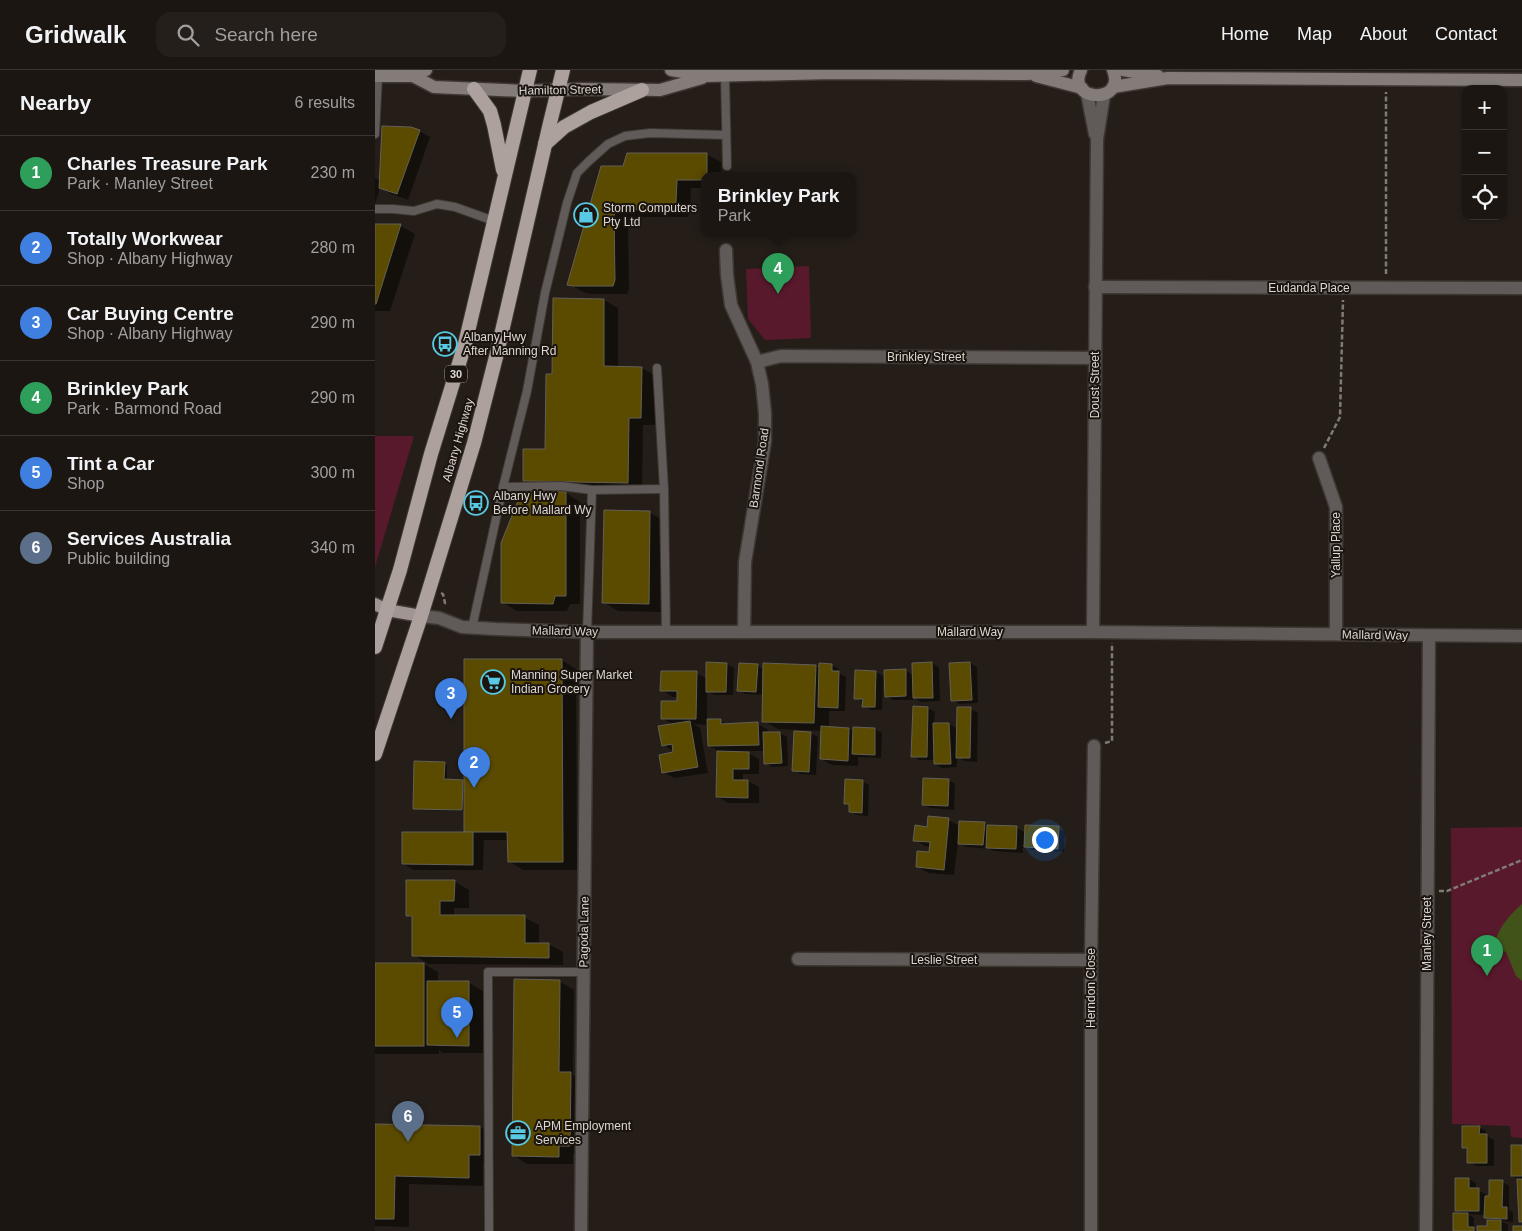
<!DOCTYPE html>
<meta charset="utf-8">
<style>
:root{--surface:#1c1612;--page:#251f1b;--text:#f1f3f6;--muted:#a09f9f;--line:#3a3532;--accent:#d93025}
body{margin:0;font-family:Arial,sans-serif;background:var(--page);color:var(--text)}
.controls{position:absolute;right:15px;top:15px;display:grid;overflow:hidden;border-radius:10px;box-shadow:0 1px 4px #0004}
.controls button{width:45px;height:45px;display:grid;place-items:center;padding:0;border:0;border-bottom:1px solid var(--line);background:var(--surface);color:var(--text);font:25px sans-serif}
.you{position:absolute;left:669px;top:769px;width:18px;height:18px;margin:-12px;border:4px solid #fff;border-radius:50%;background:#1a73e8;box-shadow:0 0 0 8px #1a73e833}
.badge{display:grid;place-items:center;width:32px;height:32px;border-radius:50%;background:var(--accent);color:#fff;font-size:16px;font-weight:700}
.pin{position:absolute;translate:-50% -41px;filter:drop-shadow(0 1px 2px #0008)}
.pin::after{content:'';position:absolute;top:26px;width:18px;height:15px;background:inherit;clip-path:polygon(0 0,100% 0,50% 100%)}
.popup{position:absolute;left:326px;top:102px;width:155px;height:65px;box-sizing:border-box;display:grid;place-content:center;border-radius:10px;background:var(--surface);filter:drop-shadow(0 1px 4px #0005);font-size:16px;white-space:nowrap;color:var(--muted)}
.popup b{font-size:19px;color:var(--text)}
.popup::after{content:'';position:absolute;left:50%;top:100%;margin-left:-10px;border:10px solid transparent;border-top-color:var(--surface)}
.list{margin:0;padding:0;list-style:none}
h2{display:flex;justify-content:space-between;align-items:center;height:65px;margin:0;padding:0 20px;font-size:21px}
h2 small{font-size:16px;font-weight:400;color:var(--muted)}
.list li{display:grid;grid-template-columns:32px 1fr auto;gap:15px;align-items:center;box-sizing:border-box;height:75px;padding:0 20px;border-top:1px solid var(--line)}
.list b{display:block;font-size:19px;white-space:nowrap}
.list p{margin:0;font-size:16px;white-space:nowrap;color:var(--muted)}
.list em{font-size:16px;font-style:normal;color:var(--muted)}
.icon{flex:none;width:28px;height:28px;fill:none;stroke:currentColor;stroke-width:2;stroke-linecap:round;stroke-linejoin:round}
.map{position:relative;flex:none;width:1147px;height:1161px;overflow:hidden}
header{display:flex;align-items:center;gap:30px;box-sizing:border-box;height:70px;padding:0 25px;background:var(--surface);border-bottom:1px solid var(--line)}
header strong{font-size:24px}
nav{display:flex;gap:28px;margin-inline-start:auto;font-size:18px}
.search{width:350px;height:45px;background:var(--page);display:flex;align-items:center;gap:12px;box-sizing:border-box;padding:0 18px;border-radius:15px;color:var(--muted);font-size:19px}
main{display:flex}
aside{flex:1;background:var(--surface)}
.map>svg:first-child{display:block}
.green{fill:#59192c}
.water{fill:#415318}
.shadow{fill:#0007;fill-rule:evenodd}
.building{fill:#5b4b00;stroke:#636056}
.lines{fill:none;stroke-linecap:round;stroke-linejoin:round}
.service-casing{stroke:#3f3832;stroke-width:10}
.minor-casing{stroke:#3f3832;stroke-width:15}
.tertiary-casing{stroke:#3f3832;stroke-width:15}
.secondary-casing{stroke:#3f3832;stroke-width:15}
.primary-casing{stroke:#3f3832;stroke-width:15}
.trunk-casing{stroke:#3f3832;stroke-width:16}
.path{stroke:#807a74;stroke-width:2.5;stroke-dasharray:5 2.5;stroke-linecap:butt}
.service{stroke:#605a59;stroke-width:8}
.minor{stroke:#605a59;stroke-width:12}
.tertiary{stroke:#605a59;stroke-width:12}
.secondary{stroke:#847c79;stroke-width:12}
.primary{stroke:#a09592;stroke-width:12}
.trunk{stroke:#ada19e;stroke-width:14}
.labels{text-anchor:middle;stroke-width:4;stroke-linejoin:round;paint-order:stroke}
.shield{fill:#1c150f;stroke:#a29d98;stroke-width:1}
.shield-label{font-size:11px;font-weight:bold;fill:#dcd7d2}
.street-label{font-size:12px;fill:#dcd7d2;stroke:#1c150f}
.poi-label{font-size:12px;fill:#dcd7d2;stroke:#1c150f;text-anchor:start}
</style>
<header>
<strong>Gridwalk</strong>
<div class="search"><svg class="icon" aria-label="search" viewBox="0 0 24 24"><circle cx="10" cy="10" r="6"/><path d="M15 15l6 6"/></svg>Search here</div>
<nav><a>Home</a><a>Map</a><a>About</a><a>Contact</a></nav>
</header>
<main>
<aside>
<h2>Nearby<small>6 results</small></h2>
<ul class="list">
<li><span class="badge" style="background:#2e9e5b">1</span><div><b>Charles Treasure Park</b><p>Park · Manley Street</p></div><em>230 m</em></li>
<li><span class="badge" style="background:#3f7fe0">2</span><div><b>Totally Workwear</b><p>Shop · Albany Highway</p></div><em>280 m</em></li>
<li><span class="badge" style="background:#3f7fe0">3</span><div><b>Car Buying Centre</b><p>Shop · Albany Highway</p></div><em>290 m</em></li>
<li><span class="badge" style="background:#2e9e5b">4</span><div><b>Brinkley Park</b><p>Park · Barmond Road</p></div><em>290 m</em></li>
<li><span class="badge" style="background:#3f7fe0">5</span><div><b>Tint a Car</b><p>Shop</p></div><em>300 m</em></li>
<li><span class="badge" style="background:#5c6f8a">6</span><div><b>Services Australia</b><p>Public building</p></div><em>340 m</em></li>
</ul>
</aside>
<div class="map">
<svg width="1147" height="1161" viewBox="0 0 1147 1161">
<rect width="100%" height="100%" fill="#251e18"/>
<g class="green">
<path d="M434,196L436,268L390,270L373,249L371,199Z"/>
<path d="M0,366H39L0,497Z"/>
<path d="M1147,757V1068L1136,1067L1135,1056L1077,1054L1076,758Z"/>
</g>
<path class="water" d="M1147,834V911L1141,906L1131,882L1129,881L1121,886L1119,885C1117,865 1133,846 1147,834Z"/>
<g class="shadow">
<path d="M44,61L55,67L33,130L16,124L4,116V122L0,134V108L6,111Z"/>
<path d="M331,84L346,92V105H329V118H316L315,141L313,147H255L253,153L254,219L252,224H214L208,222L194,214L249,97Z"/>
<path d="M0,156H26L40,164L15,241H0Z"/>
<path d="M229,230L243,238V298H267L281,306L280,355H268L267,421L163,419L149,411L171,381L178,305Z"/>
<path d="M191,423L205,432V534H195L192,541H142L127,532Z"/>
<path d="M230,441L275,443L290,451L288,542L243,541L228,532Z"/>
<path d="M187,590L201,599L202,800H148L134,791V770H109L108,800H39L28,794L90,763V741L43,740L40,738L69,693L72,695V711H88L90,713Z"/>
<path d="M557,593L564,597L565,631L546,632L538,627V630H518L511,626L530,600L538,605Z"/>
<path d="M595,593L602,597L603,633L584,634L578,630Z"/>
<path d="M352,594L359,598L358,625H339L332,621V651L345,650L353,655L383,654L393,660V664L405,663L412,667L413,696L397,697L390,693V681H370L384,689V704H368V711H373L384,717V733H353L343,727V681L334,676L333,655L319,654L325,658L333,703L299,708L288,702L302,683L288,675L299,655L287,648L303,632V627H297L287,620L321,603L332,609Z"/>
<path d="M382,595L390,600L441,596L445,599L457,595L464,599V603L471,607L470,641H454V658L474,659L479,662V658L500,659L507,663L506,688L483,687V696L457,695L446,689L448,661L403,659L388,651L389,625L370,624L364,620Z"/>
<path d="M501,602L508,606L507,640H496L489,636V632L480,628Z"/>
<path d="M539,638H553L560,642L559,655L574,654L581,658V664H583L596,639L603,643L602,692L589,691L582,687V697L567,698L560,694V690H544L538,686Z"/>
<path d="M436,663L443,667L441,705L425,704L418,700Z"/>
<path d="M574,710L580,714L579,740L555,738L548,734Z"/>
<path d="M487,711L494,715L493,746L482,745L475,741V736L470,733Z"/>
<path d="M573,750L585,756L609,753L614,756L642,758L651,763L683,758L690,762L689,782L657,780L648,775V783L619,781L615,779L591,777L583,772L579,805L553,803L542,796L555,784L556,777L550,776L540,770L553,758Z"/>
<path d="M79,811L94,820V838H79V846L149,847L164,855V874H173L188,882V895L53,894L39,885V849L32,845Z"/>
<path d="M0,894H49L63,902V912L94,913L108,921V983H68L64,980V984H0Z"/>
<path d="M184,911L199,920L198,1005L210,1012L209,1084H198V1094H152L138,1085Z"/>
<path d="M0,1055L105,1057L119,1065V1093H108V1116L34,1114V1157L0,1156Z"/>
<path d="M1104,1057L1111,1061V1065L1119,1070V1096H1101L1094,1092V1081L1088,1078Z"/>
<path d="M1147,1076V1153L1145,1152L1144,1109L1137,1106Z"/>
<path d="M1094,1109L1101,1113V1120L1111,1124L1110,1127H1115L1128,1112L1134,1116V1140L1138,1143V1152L1126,1151L1133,1155V1161H1079L1088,1144L1081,1140ZM1093,1144L1110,1145V1147L1114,1149V1157L1103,1161L1099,1159V1148Z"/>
</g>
<g class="building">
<path d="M7,56L36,57L45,60L22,124L4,118Z"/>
<path d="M252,83H332V105H329V110H302L301,132L299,139L241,140L239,145L240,210L238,216H198L192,215L226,96H248Z"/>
<path d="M0,154H26L1,234H0Z"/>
<path d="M178,228L229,229V296L267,297L266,348H254L253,413L148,411V379H170L171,304H177Z"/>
<path d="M147,421L191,422V526H180L178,534L126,533V473Z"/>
<path d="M229,440L275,441L274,534L227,533Z"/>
<path d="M89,589H187L188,792H133L132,762H89Z"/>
<path d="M331,592L352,593L351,622H331Z"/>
<path d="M557,592L558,628H538L537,593Z"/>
<path d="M595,592L597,630L576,631L574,593Z"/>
<path d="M364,593L383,594L381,622L362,621Z"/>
<path d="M388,593L441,595L439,653L387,652Z"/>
<path d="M444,593L457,594V601H464L463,638L443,637Z"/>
<path d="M531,599V626L510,627L509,600Z"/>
<path d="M480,600L501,601L500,637H487L488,629H479Z"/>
<path d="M286,601H322L321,649H286V631H302V621H285Z"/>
<path d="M538,636L553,637L552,687H536Z"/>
<path d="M582,637H596L595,688H581Z"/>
<path d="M332,649H346V654L383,652L384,675L333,676Z"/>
<path d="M315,651L323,697L287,703L284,685L298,682L297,674L287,676L283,656Z"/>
<path d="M558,653H574L576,694H559Z"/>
<path d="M446,656L474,658L473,691L445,689Z"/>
<path d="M478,657L500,658V685L477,684Z"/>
<path d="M419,661L436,662L434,702L417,701Z"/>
<path d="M388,662H405L407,693L389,694Z"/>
<path d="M342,681L374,682V699H358V710H373V728L341,727Z"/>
<path d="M39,691L70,692L69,709L88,710L87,740L38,739Z"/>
<path d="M548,708L574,709L573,736L547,735Z"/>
<path d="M470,709L488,710L487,743L474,742V734H469Z"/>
<path d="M553,746L574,748L569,800L541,797L542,781L554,782L555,772L538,771L540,755L552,757Z"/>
<path d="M584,751L610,752L608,775L583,774Z"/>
<path d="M612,755L642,756L641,779L611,778Z"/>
<path d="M650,755L684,756L683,779L649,777Z"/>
<path d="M27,762H98V795L27,794Z"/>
<path d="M31,810H80L79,831H65V845H150V873H174V888L37,886V846H31Z"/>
<rect x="0" y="893" width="49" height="83"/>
<path d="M139,909L185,910L184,1002H196L195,1076H184V1087L137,1086Z"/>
<path d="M52,911H94V976L52,975Z"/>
<path d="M0,1054L105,1056V1085H94V1108L20,1106L19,1149H0Z"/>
<path d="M1087,1056H1105L1104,1064H1112V1093H1092V1078H1087Z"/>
<rect x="1136" y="1075" width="11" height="31"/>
<path d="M1080,1108H1094V1118H1104V1141H1080Z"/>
<path d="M1142,1109H1147V1152H1144Z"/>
<path d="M1114,1110H1128L1127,1137H1132V1149L1109,1148L1110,1126H1114Z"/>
<path d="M1078,1143H1093V1157H1099V1161H1078Z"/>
<path d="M1112,1150H1126V1161H1102V1156H1112Z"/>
<rect x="1138" y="1156" width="9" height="5"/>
</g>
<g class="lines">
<g class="service-casing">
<g id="service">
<path d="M350,6L352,96"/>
<path d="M0,64L3,6"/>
<path d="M0,139H18L39,141L62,134L80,137L119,151"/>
<path d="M282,298L289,419L291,562"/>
<path d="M128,417L186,416L217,420L289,419"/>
<path d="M97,558L128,417L152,321L170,223L192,133L202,103L214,91L233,74L250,66L275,63L351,65"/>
<path d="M212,562L217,420"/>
<path d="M114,1161L113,902H208"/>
</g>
</g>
<g class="minor-casing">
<g id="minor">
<path d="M351,180L352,205L356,235L382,292L387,314L390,343V371L370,492L369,562"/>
<path d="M720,217L1147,218"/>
<path d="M382,292L406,286L720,288"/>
<path d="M944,388L961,437V564"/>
<path d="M423,889L716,890"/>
<path d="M206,1161L212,562"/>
<path d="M716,1161V890L719,676"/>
<path d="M1051,1161L1054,566"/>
</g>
</g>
<g class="tertiary-casing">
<g id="tertiary">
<path d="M712,23L720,64"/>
<path d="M46,546L64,548L87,557L121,559L212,562H718L1147,566"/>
<path d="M718,562L722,69L729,25"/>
</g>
</g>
<g class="secondary-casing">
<g id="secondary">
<path d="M296,0L332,6L456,3L652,4L688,0"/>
<path d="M706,0C690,32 752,35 738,0"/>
<path d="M748,0L783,6"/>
<path d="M0,6H38L51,0"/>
<path d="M38,6L59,17L149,21L207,19L285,20L327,8"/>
<path d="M661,6L707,18"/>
<path d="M738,17L793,8L1147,10"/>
</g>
</g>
<g class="primary-casing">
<path id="primary" d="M0,534L12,540L46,546"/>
</g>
<g class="trunk-casing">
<g id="trunk">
<path d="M99,19L115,41L119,55L128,100"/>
<path d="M170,74L189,57L216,42L267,20"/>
<path d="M0,577L25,500L56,384L90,274L155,0"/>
<path d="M0,684L46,546L99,373L122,283L175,53L188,0"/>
</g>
</g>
<g class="path">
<path d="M1011,204V22"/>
<path d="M949,378L965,347L968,230"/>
<path d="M66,523L68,524L70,533L68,536"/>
<path d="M730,673L737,671V573"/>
<path d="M1064,821H1072L1147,790"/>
</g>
<use href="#service" class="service"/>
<use href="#minor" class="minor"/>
<use href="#tertiary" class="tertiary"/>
<use href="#secondary" class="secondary"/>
<use href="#primary" class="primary"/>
<use href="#trunk" class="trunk"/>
</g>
<defs>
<g id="shop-ring" transform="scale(1.25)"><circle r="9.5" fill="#1c150f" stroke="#57c9e2" stroke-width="1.5"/><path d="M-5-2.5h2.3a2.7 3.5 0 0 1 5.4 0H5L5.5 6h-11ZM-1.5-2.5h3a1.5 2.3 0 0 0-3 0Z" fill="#57c9e2"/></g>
<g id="bus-ring" transform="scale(1.25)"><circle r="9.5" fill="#1c150f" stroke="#57c9e2" stroke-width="1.5"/><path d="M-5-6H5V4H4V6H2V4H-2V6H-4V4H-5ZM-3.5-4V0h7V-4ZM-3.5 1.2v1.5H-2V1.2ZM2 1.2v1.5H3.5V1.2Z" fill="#57c9e2"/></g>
<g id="supermarket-ring" transform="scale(1.25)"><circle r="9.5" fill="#1c150f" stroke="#57c9e2" stroke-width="1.5"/><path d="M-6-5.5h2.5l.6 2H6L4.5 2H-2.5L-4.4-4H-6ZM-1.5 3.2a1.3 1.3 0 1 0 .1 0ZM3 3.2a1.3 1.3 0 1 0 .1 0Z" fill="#57c9e2"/></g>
<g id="office-ring" transform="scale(1.25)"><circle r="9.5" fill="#1c150f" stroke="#57c9e2" stroke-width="1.5"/><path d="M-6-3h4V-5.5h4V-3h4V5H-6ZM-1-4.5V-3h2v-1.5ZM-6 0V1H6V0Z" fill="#57c9e2"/></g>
</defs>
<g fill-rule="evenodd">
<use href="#shop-ring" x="211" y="145"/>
<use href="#bus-ring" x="70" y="274"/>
<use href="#bus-ring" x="101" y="433"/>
<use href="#supermarket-ring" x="118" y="612"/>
<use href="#office-ring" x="143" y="1063"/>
</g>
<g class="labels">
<rect class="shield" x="70" y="295.5" width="22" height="17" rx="4"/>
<g class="shield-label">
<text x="81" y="308">30</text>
</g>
<g class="street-label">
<text transform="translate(185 20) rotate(-1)" y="4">Hamilton Street</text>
<text x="934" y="222">Eudanda Place</text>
<text x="551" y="291">Brinkley Street</text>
<text transform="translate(720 315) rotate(-90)" y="4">Doust Street</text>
<text transform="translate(83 370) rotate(-74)" y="4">Albany Highway</text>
<text transform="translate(384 398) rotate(-82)" y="4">Barmond Road</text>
<text transform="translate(961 475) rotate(-90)" y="4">Yallup Place</text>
<text transform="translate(190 561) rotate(1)" y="4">Mallard Way</text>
<text x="595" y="566">Mallard Way</text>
<text transform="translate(1000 565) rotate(1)" y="4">Mallard Way</text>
<text transform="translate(209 862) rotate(-89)" y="4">Pagoda Lane</text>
<text transform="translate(1052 864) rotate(-90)" y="4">Manley Street</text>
<text x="569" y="894">Leslie Street</text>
<text transform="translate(716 918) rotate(-90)" y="4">Herndon Close</text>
</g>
<g class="poi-label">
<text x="228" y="142">Storm Computers<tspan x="228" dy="14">Pty Ltd</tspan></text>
<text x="88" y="271">Albany Hwy<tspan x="88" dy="14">After Manning Rd</tspan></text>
<text x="118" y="430">Albany Hwy<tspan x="118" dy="14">Before Mallard Wy</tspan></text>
<text x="136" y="609">Manning Super Market<tspan x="136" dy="14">Indian Grocery</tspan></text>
<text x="160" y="1060">APM Employment<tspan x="160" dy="14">Services</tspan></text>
</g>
</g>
</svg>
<div class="controls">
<button>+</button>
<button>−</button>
<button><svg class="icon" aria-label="locate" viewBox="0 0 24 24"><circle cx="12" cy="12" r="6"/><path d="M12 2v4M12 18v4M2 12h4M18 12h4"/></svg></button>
</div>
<div class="you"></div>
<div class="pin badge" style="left:1112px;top:906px;background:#2e9e5b">1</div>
<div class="pin badge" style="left:99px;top:718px;background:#3f7fe0">2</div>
<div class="pin badge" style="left:76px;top:649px;background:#3f7fe0">3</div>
<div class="pin badge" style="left:403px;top:224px;background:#2e9e5b">4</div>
<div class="popup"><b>Brinkley Park</b>Park</div>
<div class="pin badge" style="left:82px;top:968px;background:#3f7fe0">5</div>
<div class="pin badge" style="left:33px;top:1072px;background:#5c6f8a">6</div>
</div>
</main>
